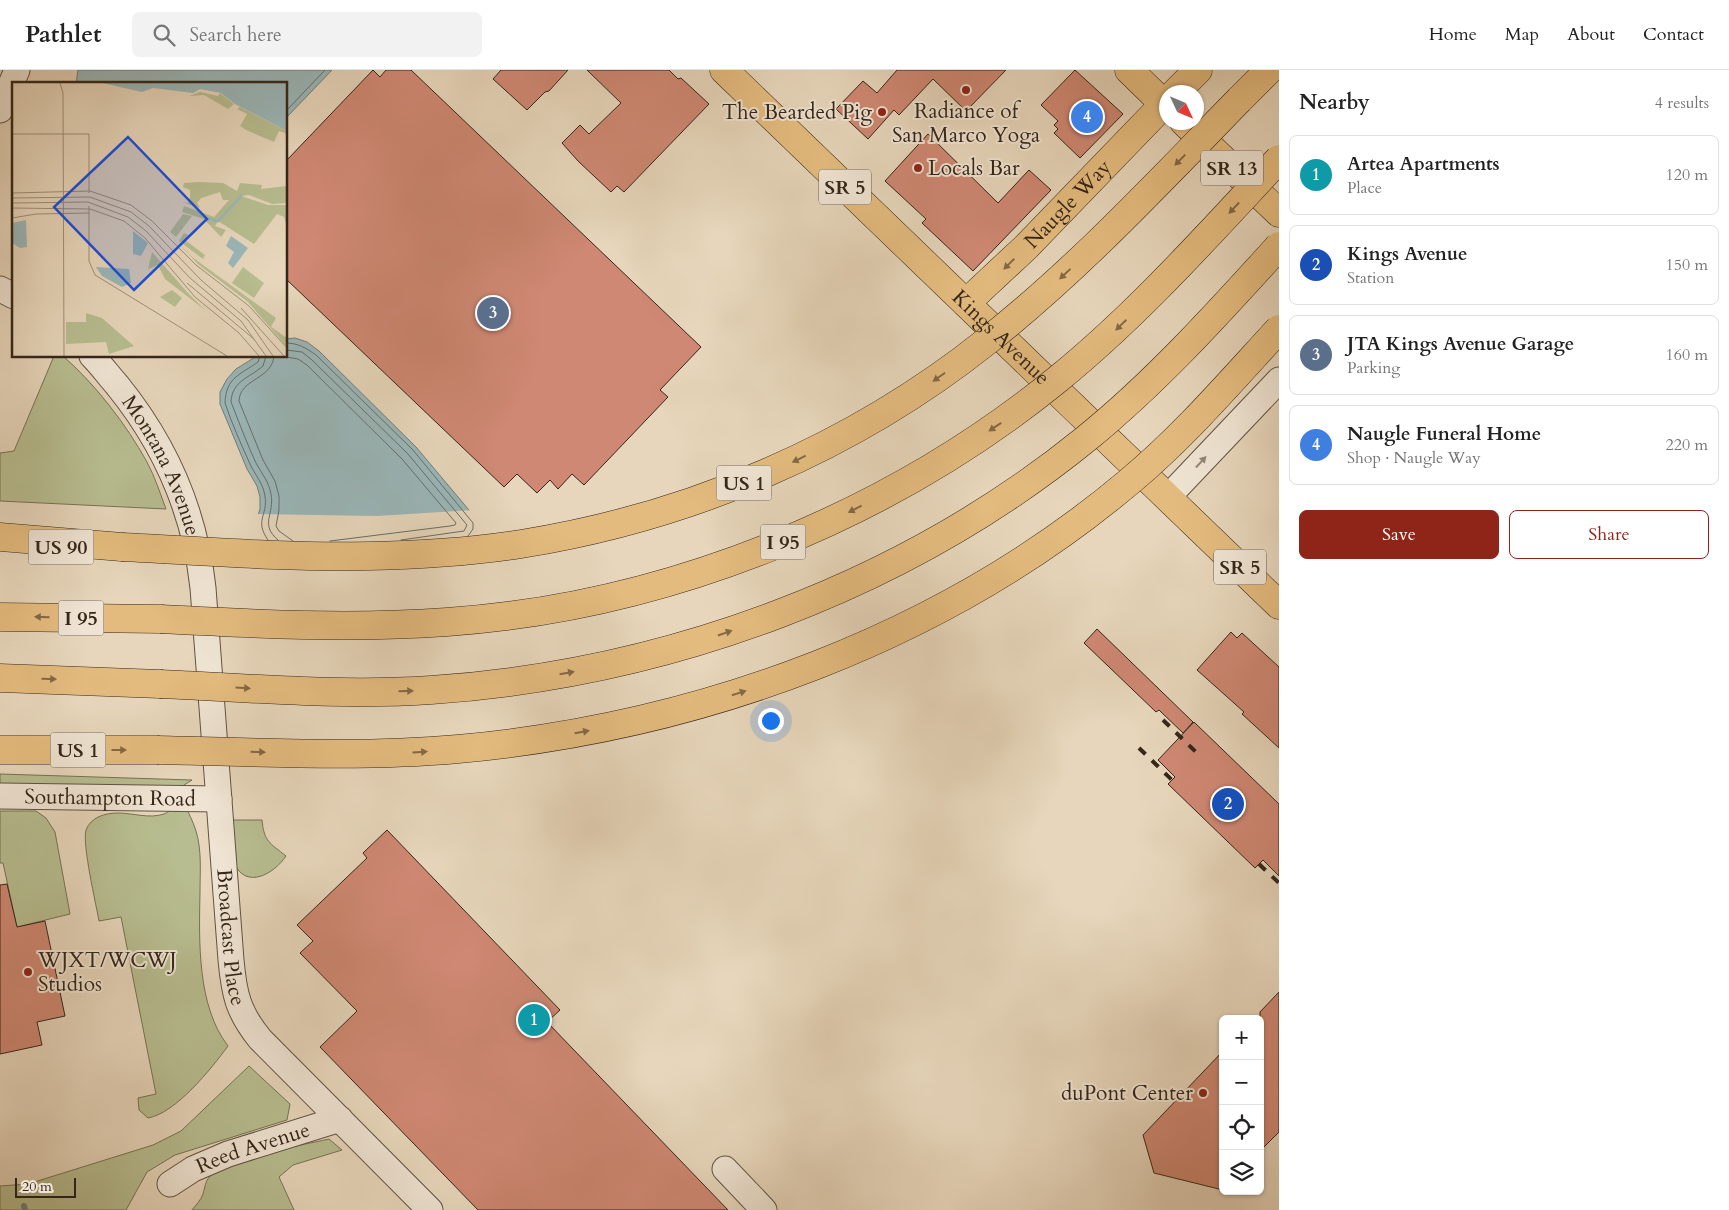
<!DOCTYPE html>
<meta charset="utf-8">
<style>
:root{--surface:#fff;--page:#f2f2f2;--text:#222;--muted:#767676;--line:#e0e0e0;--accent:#8f2418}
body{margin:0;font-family:Cardo,serif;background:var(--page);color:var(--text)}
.controls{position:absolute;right:15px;bottom:15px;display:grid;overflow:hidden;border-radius:8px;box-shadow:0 1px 4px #0004}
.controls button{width:45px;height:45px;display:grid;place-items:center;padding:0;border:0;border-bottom:1px solid var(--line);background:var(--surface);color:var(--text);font:25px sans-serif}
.compass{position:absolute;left:1159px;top:15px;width:45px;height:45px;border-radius:50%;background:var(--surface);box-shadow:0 1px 4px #0004;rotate:134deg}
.scale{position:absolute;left:15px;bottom:12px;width:61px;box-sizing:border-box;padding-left:5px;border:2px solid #342619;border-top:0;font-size:14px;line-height:18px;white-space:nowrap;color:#342619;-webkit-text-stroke:4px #efe4d3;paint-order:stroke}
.you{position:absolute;left:770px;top:650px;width:18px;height:18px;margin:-12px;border:4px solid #fff;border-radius:50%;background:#1a73e8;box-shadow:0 0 0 8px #1a73e833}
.badge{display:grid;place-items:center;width:32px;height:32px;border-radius:50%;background:var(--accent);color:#fff;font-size:16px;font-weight:700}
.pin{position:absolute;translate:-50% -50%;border:2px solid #fff;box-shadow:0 1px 5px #0006}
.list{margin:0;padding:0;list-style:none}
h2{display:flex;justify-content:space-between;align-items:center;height:65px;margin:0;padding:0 20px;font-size:21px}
h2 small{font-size:16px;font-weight:400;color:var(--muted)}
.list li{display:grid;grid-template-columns:32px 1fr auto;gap:15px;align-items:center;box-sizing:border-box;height:80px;margin:0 10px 10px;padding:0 10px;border:1px solid var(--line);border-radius:8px}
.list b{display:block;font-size:19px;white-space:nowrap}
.list p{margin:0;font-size:16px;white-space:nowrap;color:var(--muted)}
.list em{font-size:16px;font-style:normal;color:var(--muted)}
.actions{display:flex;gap:10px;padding:15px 20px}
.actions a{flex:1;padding:11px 0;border:1px solid var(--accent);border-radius:8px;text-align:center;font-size:18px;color:var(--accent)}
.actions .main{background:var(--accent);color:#fff}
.icon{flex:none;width:28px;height:28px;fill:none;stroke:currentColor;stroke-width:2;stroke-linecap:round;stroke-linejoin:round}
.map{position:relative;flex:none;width:1279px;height:1140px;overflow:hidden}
header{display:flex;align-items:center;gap:30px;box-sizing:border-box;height:70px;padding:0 25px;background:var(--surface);border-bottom:1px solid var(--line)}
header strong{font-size:24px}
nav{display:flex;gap:28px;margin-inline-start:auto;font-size:18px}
.search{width:350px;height:45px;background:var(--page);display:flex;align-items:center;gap:12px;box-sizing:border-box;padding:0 18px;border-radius:8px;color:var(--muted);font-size:19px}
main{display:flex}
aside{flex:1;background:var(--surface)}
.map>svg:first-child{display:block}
.green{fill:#b7bd90;stroke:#767254}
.water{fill:#9ab7b9;stroke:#717d79}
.pier{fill:#e7d6bb}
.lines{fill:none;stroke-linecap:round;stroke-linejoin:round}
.shore{stroke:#676e69;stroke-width:1}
.stream{stroke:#717d79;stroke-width:6}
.building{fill:#cf8873;stroke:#342619}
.minor-casing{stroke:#615242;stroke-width:27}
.major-casing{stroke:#342619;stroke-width:29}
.highway-casing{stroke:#342619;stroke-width:29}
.minor{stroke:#efe4d3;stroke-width:25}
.major{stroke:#e4bb7e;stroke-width:28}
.highway{stroke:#e4bb7e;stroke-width:28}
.rail{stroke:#342619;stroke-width:4;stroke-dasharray:9 9;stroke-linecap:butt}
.highway-bridge-casing{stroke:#342619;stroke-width:29;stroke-linecap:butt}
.highway-bridge{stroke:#e4bb7e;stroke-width:28}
.oneway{fill:#836946}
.oneway2{fill:#928576}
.poi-dot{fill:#8f2418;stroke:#efe4d3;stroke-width:2}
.labels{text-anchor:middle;stroke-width:4;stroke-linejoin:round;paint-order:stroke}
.shield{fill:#efe4d3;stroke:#6c5f51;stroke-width:1}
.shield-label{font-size:20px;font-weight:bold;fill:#342619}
.poi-label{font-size:21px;fill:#342619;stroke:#efe4d3;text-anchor:end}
.street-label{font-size:21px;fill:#342619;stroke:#efe4d3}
.inset-river{fill:none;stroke:#9ab7b9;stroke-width:2.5}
.inset-road{fill:none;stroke:#9f907a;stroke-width:1}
.view{fill:#1d4ed8;fill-opacity:0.15;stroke:#1d4ed8;stroke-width:2.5}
.inset-edge{fill:none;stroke:#342619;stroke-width:2.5}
</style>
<header>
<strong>Pathlet</strong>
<div class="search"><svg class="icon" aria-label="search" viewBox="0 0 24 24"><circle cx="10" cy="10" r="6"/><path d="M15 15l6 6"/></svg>Search here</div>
<nav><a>Home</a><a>Map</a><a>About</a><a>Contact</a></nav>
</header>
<main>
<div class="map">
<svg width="1279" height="1140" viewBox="0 0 1279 1140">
<rect width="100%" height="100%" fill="#e7d6bb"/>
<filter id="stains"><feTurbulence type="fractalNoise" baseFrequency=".004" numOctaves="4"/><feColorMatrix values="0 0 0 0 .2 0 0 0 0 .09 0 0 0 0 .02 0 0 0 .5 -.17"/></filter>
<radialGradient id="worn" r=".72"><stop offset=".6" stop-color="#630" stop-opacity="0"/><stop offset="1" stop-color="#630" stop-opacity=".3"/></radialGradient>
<g class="green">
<path d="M54,286H63C95,314 126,354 147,392C155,407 160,423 166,439L0,431V383L14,381Z"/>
<path d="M0,704L192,710L181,717L0,715Z"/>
<path d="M184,733C188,742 193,751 196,761C202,781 200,801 200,822C199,871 197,936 228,976C211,999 176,1043 148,1048L139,1040L138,1028L156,1024L121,847L99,851C96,834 82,774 86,760C91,747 105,743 118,743C133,743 149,749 164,744C171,741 174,736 184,733Z"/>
<path d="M0,741H36L46,748L55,762L70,844L17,857L3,793H0Z"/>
<path d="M229,750H262C264,772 270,773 286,786C274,804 246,820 234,793C230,785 230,760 229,750Z"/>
<path d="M249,996L290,1034L287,1050L175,1085L147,1102L126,1140H0V1116L28,1114L153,1075L181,1061Z"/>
<path d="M329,1069L342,1080L293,1095L279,1107L294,1140H192C196,1135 201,1130 203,1124C205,1117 205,1112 210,1106C227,1088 303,1075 329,1069Z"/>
</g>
<g class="water">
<path d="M78,0H332L286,48V14H76Z"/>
<path d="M295,268L307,272L319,281L416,377L479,452H256L260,439V427L257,416L247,399L220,334V322L227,309L236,299L257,286H286V269Z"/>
</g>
<path class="pier" d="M473,440L482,452L480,462L472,473L263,476L256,465L253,453L256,444L377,446Z"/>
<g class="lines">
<g class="shore">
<path d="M286,41L325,0"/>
<path d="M286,273C298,273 306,278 316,285L413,380L473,453V459L468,466"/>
<path d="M286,280L302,282L312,290L408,384L467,455L464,461L401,470"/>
<path d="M260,286L258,292C240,305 226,307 225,333C232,354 241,374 250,394C255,405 263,413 265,426C268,446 254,450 268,470"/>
<path d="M266,286L263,296C249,308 232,311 231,332C239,352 247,374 256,393C262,404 269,412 271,424C275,444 259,454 278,470"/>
<path d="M274,286C272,310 240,308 239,331L263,390L275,411L279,426V440L276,456L279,461L293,471"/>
<path d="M281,286L298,289L307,295L402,389L456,453L455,455L450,456L330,471"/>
</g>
<path class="stream" d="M24,1136L25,1140"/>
</g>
<g class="building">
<path d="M373,0L380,7L386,0H411L701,277L660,320L668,327L584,415L572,404L558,419L550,410L537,423L517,404L504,417L286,209V91Z"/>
<path d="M501,0H568L549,21L545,22L527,40L493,9Z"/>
<path d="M587,0H669L678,9L681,8L709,34L624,122L617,116L611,122L578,91L562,73L580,55L589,64L621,33Z"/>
<path d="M897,0H1006L966,41L933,9L899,45L894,40L868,69L836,39L863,11L877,23Z"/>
<path d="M1075,0L1123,44L1080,88L1054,63L1058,59L1054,55L1058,51L1041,35Z"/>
<path d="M928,64L998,133L1029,100L1051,120L973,201L922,153L926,149L885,111Z"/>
<path d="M1097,559L1193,652L1183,663L1159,640L1156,642L1084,573Z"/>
<path d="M1231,562L1237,568L1242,563L1279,597V678L1242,644L1244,642L1197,600Z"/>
<path d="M1194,652L1279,734V806L1263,790L1255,798L1168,714L1175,707L1158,690Z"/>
<path d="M387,760L560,940L547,952L728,1140H478L320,977L357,941L300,883L313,871L297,855L367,788L363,783Z"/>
<path d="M7,814L17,857L45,851L65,946L37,952L42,975L0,984V815Z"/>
<path d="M1279,922V1062L1260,1081V942Z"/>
<path d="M1223,981V1120L1154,1103L1143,1065Z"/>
</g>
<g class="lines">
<g class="minor-casing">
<g id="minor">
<path d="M0,40L17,0"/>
<path d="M0,219L14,226"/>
<path id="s1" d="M92,286C101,295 109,306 117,315C165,374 195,443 203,518L231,890C234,924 238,942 260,969L430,1140"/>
<path d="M1168,427L1279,310"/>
<path id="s2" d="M0,726L219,729"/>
<path d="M725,1099L764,1140"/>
<path id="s3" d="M170,1114L193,1099L228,1084L340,1049"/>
</g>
</g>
<g class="major-casing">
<g id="major">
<path id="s4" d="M724,0L1279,535"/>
<path d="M1129,0L1166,36"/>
<path d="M1176,22L1198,0"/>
<path d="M1184,52L1279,143"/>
<path id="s5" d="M966,233L1026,177L1166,32"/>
</g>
</g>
<g class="highway-casing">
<g id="highway">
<path d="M1239,30L1269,0"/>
<path d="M0,467L122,477"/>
<path d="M0,547L161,549"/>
<path d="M0,608L160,614"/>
<path d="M0,680H157"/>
</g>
</g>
<use href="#minor" class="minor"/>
<use href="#major" class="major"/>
<use href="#highway" class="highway"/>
<g class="rail">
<path d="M1163,650L1197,683"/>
<path d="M1139,678L1172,710"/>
<path d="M1259,794L1279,813"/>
</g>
<g class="highway-bridge-casing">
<g id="highway-bridge">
<path d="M122,477C204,481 287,488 369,486C420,485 471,482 521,474C690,447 853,378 987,271C1078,199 1158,113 1239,30"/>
<path d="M161,549C256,554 351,559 447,552C666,537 889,447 1058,309C1139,243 1208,165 1279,89"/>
<path d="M160,614C250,618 341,626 431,620C667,604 904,517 1087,368C1158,310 1218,243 1279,176"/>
<path d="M157,680C257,682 358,688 458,679C699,657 943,569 1130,411C1184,366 1231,311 1279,259"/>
</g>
</g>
<use href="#highway-bridge" class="highway-bridge"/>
</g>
<defs><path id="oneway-solid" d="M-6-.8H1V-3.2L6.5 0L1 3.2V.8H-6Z" transform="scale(1.25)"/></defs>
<g class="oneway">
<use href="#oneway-solid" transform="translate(1180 90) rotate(134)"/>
<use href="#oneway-solid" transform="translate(1234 138) rotate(133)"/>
<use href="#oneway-solid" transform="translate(1009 194) rotate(135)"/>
<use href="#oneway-solid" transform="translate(1065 204) rotate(137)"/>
<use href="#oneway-solid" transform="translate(1121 255) rotate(136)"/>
<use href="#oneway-solid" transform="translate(939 307) rotate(145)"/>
<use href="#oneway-solid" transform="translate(995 357) rotate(146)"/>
<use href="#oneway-solid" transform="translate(799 389) rotate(154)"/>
<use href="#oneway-solid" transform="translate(855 439) rotate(153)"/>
<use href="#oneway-solid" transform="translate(42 547) rotate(-179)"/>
<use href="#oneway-solid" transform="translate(725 563) rotate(-19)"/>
<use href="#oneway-solid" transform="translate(567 603) rotate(-10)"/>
<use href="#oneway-solid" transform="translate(49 609) rotate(2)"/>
<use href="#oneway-solid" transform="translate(243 618) rotate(3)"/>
<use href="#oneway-solid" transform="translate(406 621) rotate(-2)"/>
<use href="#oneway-solid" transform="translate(739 623) rotate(-18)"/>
<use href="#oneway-solid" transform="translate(582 662) rotate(-10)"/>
<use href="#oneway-solid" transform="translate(119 680)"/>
<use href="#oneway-solid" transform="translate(258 682) rotate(1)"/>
<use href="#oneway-solid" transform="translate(420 682) rotate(-3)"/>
</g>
<use class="oneway2" href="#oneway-solid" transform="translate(1201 392) rotate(-47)"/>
<g class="poi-dot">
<circle cx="966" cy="20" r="5"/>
<circle cx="882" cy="42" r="5"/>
<circle cx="918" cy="98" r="5"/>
<circle cx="28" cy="902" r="5"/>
<circle cx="1203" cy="1023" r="5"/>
</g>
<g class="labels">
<g class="shield">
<rect x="1201" y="80.5" width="62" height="35" rx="4"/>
<rect x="819" y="99.5" width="52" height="35" rx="4"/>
<rect x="716.5" y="395.5" width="55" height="35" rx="4"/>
<rect x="760.5" y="454.5" width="45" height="35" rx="4"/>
<rect x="28.5" y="459.5" width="65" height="35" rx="4"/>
<rect x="1214" y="479.5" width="52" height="35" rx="4"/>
<rect x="58.5" y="530.5" width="45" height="35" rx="4"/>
<rect x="50.5" y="662.5" width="55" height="35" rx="4"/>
</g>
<g class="shield-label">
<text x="1232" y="105">SR 13</text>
<text x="845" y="124">SR 5</text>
<text x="744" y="420">US 1</text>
<text x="783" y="479">I 95</text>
<text x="61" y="484">US 90</text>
<text x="1240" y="504">SR 5</text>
<text x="81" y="555">I 95</text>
<text x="78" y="687">US 1</text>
</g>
<g class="poi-label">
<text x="966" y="48" text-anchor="middle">Radiance of<tspan x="966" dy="24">San Marco Yoga</tspan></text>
<text x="872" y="49">The Bearded Pig</text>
<text x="928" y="105" text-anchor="start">Locals Bar</text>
<text x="38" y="897" text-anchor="start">WJXT/WCWJ<tspan x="38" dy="24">Studios</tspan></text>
<text x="1193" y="1030">duPont Center</text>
</g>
<g class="street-label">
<text dy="7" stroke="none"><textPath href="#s5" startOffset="142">Naugle Way</textPath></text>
<text dy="7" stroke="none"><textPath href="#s4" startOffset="385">Kings Avenue</textPath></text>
<text dy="7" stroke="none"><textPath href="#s1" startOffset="131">Montana Avenue</textPath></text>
<text dy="7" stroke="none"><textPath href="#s2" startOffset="110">Southampton Road</textPath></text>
<text dy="7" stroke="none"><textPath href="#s1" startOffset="612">Broadcast Place</textPath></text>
<text dy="7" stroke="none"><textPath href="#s3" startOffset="91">Reed Avenue</textPath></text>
</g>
</g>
<g transform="translate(12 12)">
<rect width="275" height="275" fill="#e7d6bb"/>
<path d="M188,10L206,14L208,11L222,22L216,27L192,13L177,14ZM228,25L275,49V52L267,49L262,60L234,48L228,44L235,32L225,27ZM187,100L211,101L225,109L228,101L250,103L249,107L275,104V121L260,122L237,113L229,114L256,123H275V145L272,135L265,132L242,162L206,139L203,144L214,148L209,155L192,137L170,130L172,124L202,135L217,118H211L208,110L189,116L185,121L188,126L170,120L176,121L178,115V108L171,105L172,101ZM171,132L180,134L164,155L158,150ZM156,151L180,175L264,236L259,245L275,256V265L236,220L187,183ZM172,151L176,153L173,158L193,173L191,177L167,159ZM140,170L176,211L193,228L153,197L146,183L136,187ZM231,185L252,201L242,216L220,201ZM160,208L170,216L163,225L148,215ZM74,231L90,236L122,264L97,272L94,260L54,262V240H74Z" fill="#b7bd90"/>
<path d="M90,1H275V49L223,22L209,11L188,7L181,11L141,6L130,10ZM14,138L15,165L8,166L0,161V141ZM121,149L136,161L129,174L121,172ZM219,154L236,166L221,186L216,181L222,170L214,164ZM84,185L117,187L119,201L110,205L90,194Z" fill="#9ab7b9"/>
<path class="inset-river" d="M193,136L206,139L230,113"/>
<path class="inset-road" d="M48,1L51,11L52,274M0,52H77V111M0,111L78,109L119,123L140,139L184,183L237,224L275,266M0,116L78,115L119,130L137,144L189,198L236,238L261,274M0,121L76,120L116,135L134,149L178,196L229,239L254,274M77,124V179L83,193L215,274M0,126L78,127L112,139L133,156L183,215L227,251L247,274M24,132L77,131M0,136L24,132M175,201L243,258M229,226L272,274"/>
<path class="view" d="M116,55L195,137L122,208L42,125Z"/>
<rect width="275" height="275" class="inset-edge"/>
</g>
<rect width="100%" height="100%" filter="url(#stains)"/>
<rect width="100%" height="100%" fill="url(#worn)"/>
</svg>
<div class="controls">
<button>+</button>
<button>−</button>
<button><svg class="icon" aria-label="locate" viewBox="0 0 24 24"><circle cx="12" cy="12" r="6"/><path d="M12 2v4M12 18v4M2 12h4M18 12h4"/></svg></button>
<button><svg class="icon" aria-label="layers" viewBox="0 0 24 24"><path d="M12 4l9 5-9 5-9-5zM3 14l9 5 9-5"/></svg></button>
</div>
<svg class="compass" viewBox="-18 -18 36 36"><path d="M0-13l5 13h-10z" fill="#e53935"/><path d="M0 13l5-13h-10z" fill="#767676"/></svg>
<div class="scale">20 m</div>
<div class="you"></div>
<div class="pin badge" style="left:534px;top:950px;background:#0f9aa8">1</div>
<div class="pin badge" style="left:1228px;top:734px;background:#1a4fb4">2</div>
<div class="pin badge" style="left:493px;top:243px;background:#5c6f8a">3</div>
<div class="pin badge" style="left:1087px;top:47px;background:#3f7fe0">4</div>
</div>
<aside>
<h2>Nearby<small>4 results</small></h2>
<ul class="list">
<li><span class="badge" style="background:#0f9aa8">1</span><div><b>Artea Apartments</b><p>Place</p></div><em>120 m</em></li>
<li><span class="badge" style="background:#1a4fb4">2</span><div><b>Kings Avenue</b><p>Station</p></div><em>150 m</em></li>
<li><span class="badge" style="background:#5c6f8a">3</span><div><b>JTA Kings Avenue Garage</b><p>Parking</p></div><em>160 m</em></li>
<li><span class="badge" style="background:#3f7fe0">4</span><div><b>Naugle Funeral Home</b><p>Shop · Naugle Way</p></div><em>220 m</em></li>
</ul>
<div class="actions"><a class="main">Save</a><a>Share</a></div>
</aside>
</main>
